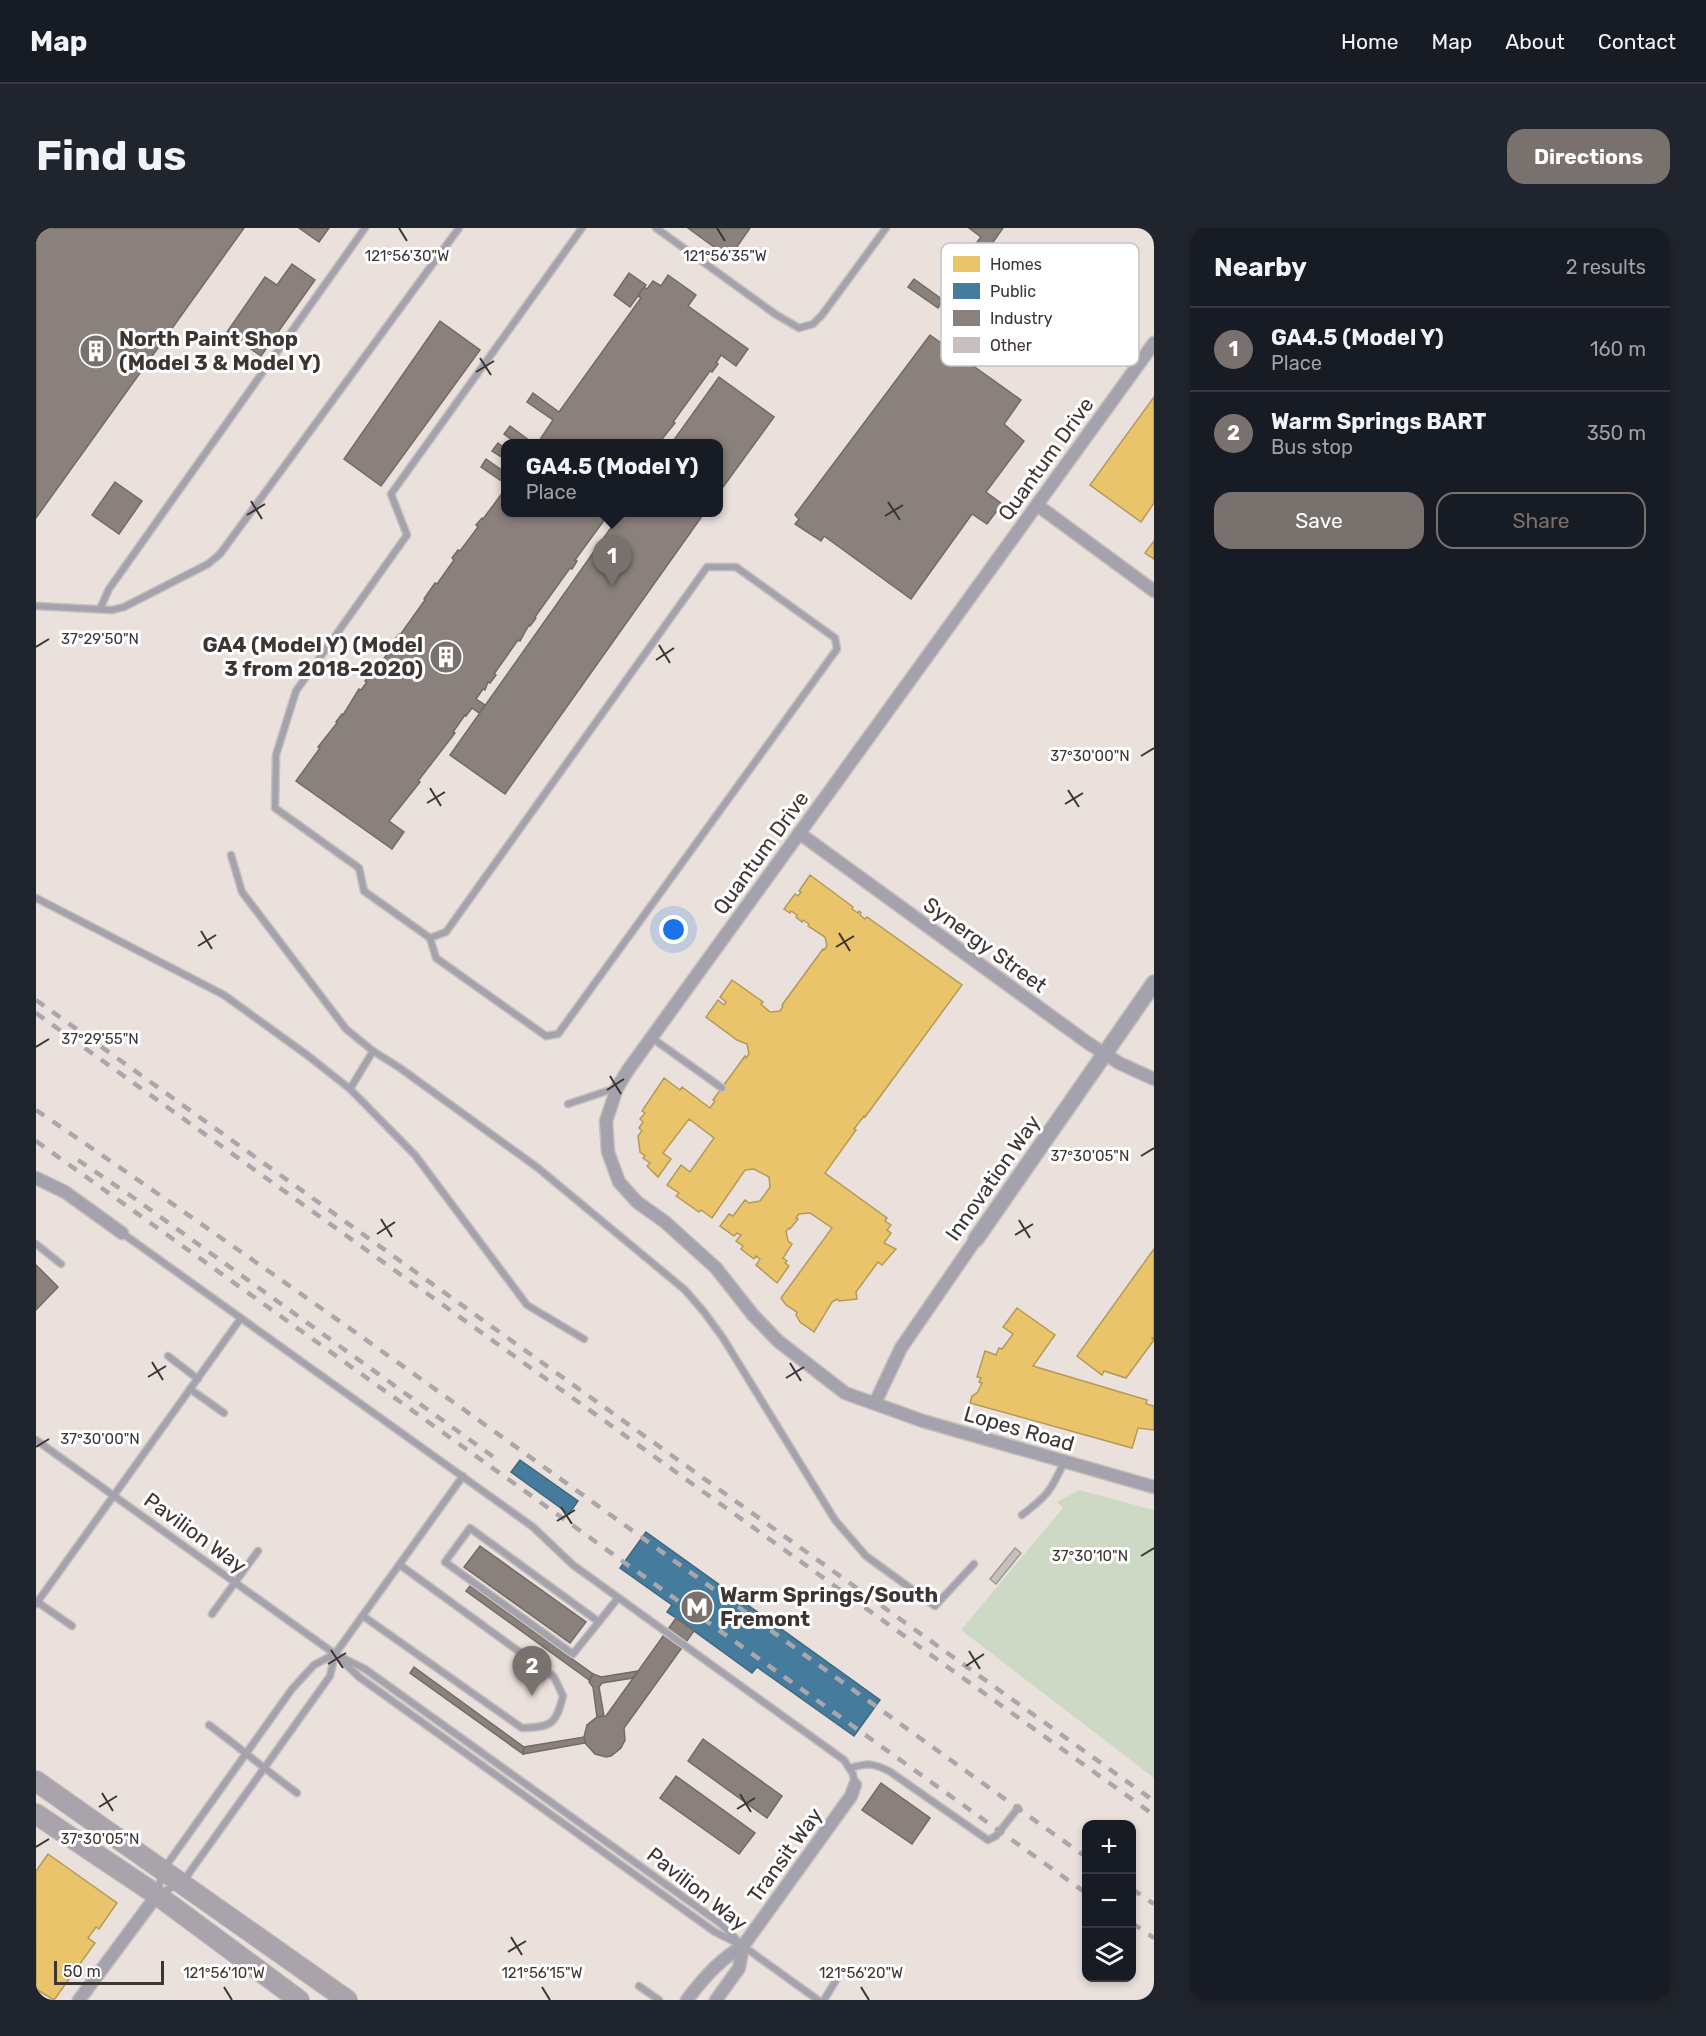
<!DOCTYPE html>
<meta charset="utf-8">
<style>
:root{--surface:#171b24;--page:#20242c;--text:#f1f3f6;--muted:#9ea1a6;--line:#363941;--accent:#79716e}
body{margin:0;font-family:Rubik,sans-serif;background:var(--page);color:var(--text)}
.controls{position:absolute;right:18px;bottom:18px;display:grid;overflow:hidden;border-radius:12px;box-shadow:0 3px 9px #0003}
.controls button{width:54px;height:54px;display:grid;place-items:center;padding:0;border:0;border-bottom:2px solid var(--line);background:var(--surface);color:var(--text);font:30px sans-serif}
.scale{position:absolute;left:18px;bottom:15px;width:110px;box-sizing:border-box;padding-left:6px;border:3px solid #3c3533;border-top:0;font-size:16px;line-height:21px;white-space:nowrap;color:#3c3533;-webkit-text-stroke:4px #fff;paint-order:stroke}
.you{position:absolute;left:638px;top:702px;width:21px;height:21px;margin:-15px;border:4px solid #fff;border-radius:50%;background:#1a73e8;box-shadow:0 0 0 9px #1a73e833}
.badge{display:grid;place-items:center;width:39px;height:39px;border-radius:50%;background:var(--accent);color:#fff;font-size:20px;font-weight:700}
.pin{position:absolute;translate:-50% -50px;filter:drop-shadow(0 2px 3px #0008)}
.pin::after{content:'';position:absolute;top:32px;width:21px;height:18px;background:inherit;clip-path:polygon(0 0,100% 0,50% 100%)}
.popup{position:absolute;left:465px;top:211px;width:222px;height:78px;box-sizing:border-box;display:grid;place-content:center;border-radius:12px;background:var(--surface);filter:drop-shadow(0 2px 4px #0005);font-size:20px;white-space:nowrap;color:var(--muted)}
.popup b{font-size:22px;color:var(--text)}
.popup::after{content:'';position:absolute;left:50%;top:100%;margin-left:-12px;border:12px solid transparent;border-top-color:var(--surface)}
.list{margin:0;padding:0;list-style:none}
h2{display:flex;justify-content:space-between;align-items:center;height:78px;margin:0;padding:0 24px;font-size:26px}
h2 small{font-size:20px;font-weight:400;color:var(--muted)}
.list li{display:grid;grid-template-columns:39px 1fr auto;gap:18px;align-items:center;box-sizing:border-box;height:84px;padding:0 24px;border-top:2px solid var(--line)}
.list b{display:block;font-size:22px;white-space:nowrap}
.list p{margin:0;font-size:20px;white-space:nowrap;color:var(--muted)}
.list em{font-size:20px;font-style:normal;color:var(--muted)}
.actions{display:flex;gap:12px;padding:18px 24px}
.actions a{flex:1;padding:14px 0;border:2px solid var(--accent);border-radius:18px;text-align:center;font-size:21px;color:var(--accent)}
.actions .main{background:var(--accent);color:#fff}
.icon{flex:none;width:33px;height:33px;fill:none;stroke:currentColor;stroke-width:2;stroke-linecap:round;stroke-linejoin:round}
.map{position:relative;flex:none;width:1118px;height:1772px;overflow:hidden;border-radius:18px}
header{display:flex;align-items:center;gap:36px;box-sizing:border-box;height:84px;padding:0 30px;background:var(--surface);border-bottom:2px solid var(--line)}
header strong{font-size:28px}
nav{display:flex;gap:33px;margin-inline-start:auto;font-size:21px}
.intro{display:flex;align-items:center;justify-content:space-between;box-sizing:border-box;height:144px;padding:0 36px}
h1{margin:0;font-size:42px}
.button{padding:15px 27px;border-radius:18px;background:var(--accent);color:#fff;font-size:21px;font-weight:700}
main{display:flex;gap:36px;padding:0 36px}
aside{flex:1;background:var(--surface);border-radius:18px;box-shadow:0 3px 9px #0003}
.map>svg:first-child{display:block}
.grass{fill:#cdd9c4}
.homes{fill:#e9c46a;stroke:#b5995a;stroke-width:1.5}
.public{fill:#457b9d;stroke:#42667d;stroke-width:1.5}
.industry{fill:#8a817c;stroke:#736a66;stroke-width:1.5}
.building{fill:#c7c0bd;stroke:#a09a97;stroke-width:1.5}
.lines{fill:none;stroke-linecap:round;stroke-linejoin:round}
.service-casing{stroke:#c6bfbc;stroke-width:9}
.minor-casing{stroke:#c6bfbc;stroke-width:15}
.tertiary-casing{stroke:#c6bfbc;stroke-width:18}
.primary-casing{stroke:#c6bfbc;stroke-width:22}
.service{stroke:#a4a2ac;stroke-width:6}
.minor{stroke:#a4a2ac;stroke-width:12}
.tertiary{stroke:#a4a2ac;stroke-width:15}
.primary{stroke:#a9a3ac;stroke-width:20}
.rail{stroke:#aba6ab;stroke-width:4.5;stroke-dasharray:10 10;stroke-linecap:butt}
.ticks{fill:none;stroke:#3c3533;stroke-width:2}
.labels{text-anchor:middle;stroke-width:6;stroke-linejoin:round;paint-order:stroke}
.poi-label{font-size:21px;font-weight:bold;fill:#3c3533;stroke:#fff;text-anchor:start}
.street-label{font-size:21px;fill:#3c3533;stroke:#fff}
.key{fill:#fff;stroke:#c4c2c2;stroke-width:1.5}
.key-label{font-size:16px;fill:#3c3533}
.ticks-label{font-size:15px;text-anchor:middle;fill:#3c3533;stroke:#fff;stroke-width:6;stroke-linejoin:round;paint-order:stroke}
</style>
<header>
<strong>Map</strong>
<nav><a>Home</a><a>Map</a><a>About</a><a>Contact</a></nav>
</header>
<div class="intro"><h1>Find us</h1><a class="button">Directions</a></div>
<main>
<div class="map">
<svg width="1118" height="1772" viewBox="0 0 1118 1772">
<rect width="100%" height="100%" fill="#eae1dd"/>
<path class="grass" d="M1043,1262L1118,1282V1550L925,1402L1027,1280L1021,1274Z"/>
<g class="homes">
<path d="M1118,169V275L1105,294L1054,257Z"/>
<path d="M1118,313V331L1109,325Z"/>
<path d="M774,647L817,679L816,681L822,685L823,683L825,685L824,687L829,691L831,689L926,757L829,889L828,888L818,901L820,902L789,945L851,990L849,993L855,997L851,1002L855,1005L848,1015L860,1021L846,1037L842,1034L820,1064L821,1071L803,1073L801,1071L796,1074L778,1104L764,1094L760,1087L761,1084L750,1077L745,1070L796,1000L774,985L763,986L760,990L762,991L754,1001L753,1000L750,1003L752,1013L756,1016L747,1030L751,1033L749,1035L753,1038L741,1055L720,1037L724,1031L720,1028L718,1031L705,1021L707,1018L700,1013L705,1007L701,1005L698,1008L684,998L693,986L697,988L709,972L713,975L724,973L734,959L733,949L718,941L709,942L676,990L665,982L663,984L640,968L643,965L631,957L645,937L654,944L678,910L653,891L627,925L635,931L622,949L611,938L614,935L607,930L609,928L604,924L602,908L606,903L603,900L607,894L604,891L609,885L606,883L628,850L644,862L646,859L674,880L679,873L677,872L709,828L710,830L713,826L711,816L701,812L670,789L682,772L688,777L690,774L684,769L696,752L727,774L725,776L734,784L744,783L747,778L746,777L787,721L788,722L791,718L789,709L772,698L773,696L767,692L766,694L760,689L761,687L755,683L754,685L748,681L759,666L762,668L765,664L763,663Z"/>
<path d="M1118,1021V1110H1116L1118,1112L1090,1150L1068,1143L1066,1147L1041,1128Z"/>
<path d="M981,1080L1019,1107L997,1138L1111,1172L1110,1176L1118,1178V1202L1102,1200L1096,1220L934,1175L936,1168L941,1165L946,1155L943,1154L945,1150L941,1149L949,1123L960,1127L963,1120L966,1121L977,1106L967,1099Z"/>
<path d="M12,1626L81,1675L63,1701L60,1699L52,1710L59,1715L18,1772L0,1761V1643Z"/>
</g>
<g class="public">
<path d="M484,1232L542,1273L533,1286L475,1244Z"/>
<path d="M610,1304L844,1472L818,1508L721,1439L716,1445L640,1390L631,1384L636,1377L584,1340Z"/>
</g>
<g class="industry">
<path d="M0,0H208L0,290Z"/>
<path d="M263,0H293L283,14Z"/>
<path d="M652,0H714L693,30Z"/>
<path d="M933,0H967L946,30L935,22L945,9Z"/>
<path d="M256,36L279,52L225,128L191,104L229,49L241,57Z"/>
<path d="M593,45L610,57L594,79L578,67Z"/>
<path d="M632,47L660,67L652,78L712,121L700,138L685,127L680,135L682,136L676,144L674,143L637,194L639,195L622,216H501L517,192L491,174L497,165L523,184L605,70L602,68L608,59L611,61L617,53L625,58Z"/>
<path d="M878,51L907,72L902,80L872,59Z"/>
<path d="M404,93L444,122L345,258L308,231Z"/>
<path d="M894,107L985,172L968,196L988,213L950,264L966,276L951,296L936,286L875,371L788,308L785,313L759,296L763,291L759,287Z"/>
<path d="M683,149L738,189L682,266V216H635Z"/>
<path d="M474,198L498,216H481L468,206Z"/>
<path d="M462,215L470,221V232L456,223Z"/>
<path d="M450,231L470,245V256L445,239Z"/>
<path d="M79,254L106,273L83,306L56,287Z"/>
<path d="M470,260V284H576L582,289L577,297L569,291L539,332L541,333L536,341L534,340L499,389L500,390L494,398L493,397L484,413L482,412L458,446L460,447L454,455L452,454L449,462L447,461L440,471L449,477L443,485L436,480L430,488L429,487L417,504L419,505L382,553L384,554L353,593L368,604L356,621L260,553L284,520L282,519L301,495L300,494L306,486L307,487L323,461L325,462L331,454L329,453L335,445L337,446L361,412L359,411L363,406L364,407L389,372L388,371L399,355L401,356L418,332L416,330L422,322L424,323L442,299L440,297L446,290L447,291Z"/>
<path d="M586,284H669L469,566L414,527Z"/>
<path d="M0,1037L22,1059L0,1082Z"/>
<path d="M444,1318L550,1394L534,1415L428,1339Z"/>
<path d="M434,1358L557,1446L553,1452L430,1363Z"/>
<path d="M640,1390L658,1403L588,1500L589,1512L585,1520L575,1528L570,1529L559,1526L549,1515L548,1509L551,1497L561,1489L570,1488Z"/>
<path d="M378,1439L488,1519L487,1526L374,1445Z"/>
<path d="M602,1443L597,1450L566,1455L563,1459L568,1488L561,1489L557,1459L553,1454L557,1446L565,1449Z"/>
<path d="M548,1509L549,1515L487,1526L488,1519Z"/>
<path d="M667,1511L746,1568L731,1590L652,1533Z"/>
<path d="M640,1548L719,1605L703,1626L624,1570Z"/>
<path d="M845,1555L894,1590L876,1616L826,1582Z"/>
</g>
<path class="building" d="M979,1320L985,1325L960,1356L954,1351Z"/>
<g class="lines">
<g class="service-casing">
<g id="service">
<path d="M620,0L739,86L763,100L777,96L786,87L850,0"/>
<path d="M0,378L76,382L88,379L172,336L184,326L423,0"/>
<path d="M64,381L73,361L329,0"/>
<path d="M195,627L206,664L310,801L337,823L364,840L502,940L649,1062L668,1084L687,1110L799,1292L830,1328L899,1378L938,1336"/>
<path d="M0,670L188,767L271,827L314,861L379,927L491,1077L548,1111"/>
<path d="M394,710L410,704L671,339H700L799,410L801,421L522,806L510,808L400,730L394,710L328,663L323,640L239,580L240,527L260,463L371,307L355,266L546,0"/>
<path d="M616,810L686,860"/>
<path d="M314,861L337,823"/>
<path d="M532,876L580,860"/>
<path d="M86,1005L497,1299L537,1337L808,1532L817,1546L819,1557"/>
<path d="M0,1016L25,1036"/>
<path d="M132,1128L162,1151"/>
<path d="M154,1161L188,1185"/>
<path d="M0,1212L299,1426L323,1449L679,1704L707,1718"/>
<path d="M986,1287C1011,1268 1015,1263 1028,1234"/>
<path d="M0,1373L36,1398"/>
<path d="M0,1376L205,1090"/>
<path d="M176,1386L222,1323"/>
<path d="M327,1388L486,1500C516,1499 520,1496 527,1468L518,1449L364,1337"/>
<path d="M563,1394L434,1300L409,1334L537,1426L582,1370"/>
<path d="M305,1429L329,1441L685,1696L707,1718L782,1772"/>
<path d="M173,1497C203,1519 231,1543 261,1565"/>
<path d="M814,1540C832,1535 837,1535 853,1543L952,1612L960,1608L982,1580"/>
<path d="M122,1662L127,1642L256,1461L278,1437L299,1426"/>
<path d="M126,1664L146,1655L294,1448L299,1426L427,1248"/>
<path d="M603,1758L623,1772"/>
<path d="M788,1772L806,1742"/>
</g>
</g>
<g class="minor-casing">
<g id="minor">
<path d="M1118,115L592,842L581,860L570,893L572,924L583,954L601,974L629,994L680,1040L717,1087L742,1113L809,1165L887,1193L1118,1259"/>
<path d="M1001,277L1118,363"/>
<path d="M763,605L1052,815L1083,835L1118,851"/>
<path d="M0,950L29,964L86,1005"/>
<path d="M839,1175L865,1120L940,1011"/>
<path d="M43,1772L121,1667"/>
<path d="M651,1772C667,1750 684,1731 707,1718"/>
<path d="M680,1772L703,1740L707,1718L815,1568L819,1557"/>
</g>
</g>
<g class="tertiary-casing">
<path id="tertiary" d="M940,1011L1118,755"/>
</g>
<g class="primary-casing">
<g id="primary">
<path d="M0,1553L311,1772"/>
<path d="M0,1586L121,1667L263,1772"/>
</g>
</g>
<use href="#service" class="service"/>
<use href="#minor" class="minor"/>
<use href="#tertiary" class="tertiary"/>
<use href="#primary" class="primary"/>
<g class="rail">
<path d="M0,772L1118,1573"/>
<path d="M0,785L1118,1587"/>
<path d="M0,882C355,1124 701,1380 1050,1629"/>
<path d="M0,913L1050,1665"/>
<path d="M42,932L98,970L459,1230"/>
<path d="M1096,1661L1118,1676"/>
<path d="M1096,1695L1118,1710"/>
</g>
</g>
<path class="ticks" d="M363,0L371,13M681,0L689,13M444,130L455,147M440,144L458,133M215,273L226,291M852,274L864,292M211,287L229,276M849,288L867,277M623,417L634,435M0,419L13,411M620,432L638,420M1105,528L1118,520M394,560L405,578M1032,562L1043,579M391,575L409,564M1029,576L1047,565M165,703L176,721M803,705L814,723M162,718L180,707M800,719L818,708M0,819L13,811M574,848L585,866M571,862L588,851M1105,928L1118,920M345,991L356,1009M983,992L994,1010M341,1006L359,994M979,1007L997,996M116,1134L127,1152M754,1135L765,1153M112,1149L130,1138M750,1150L768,1139M0,1219L13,1211M525,1279L536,1296M521,1293L539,1282M1105,1328L1118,1320M295,1422L307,1440M933,1423L944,1441M292,1436L310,1425M930,1438L948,1426M66,1565L77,1583M704,1566L715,1584M63,1579L81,1568M701,1581L719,1570M0,1619L13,1611M475,1709L486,1727M472,1724L490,1713M188,1759L196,1772M506,1759L514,1772M825,1759L833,1772"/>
<defs>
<g id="building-disc" transform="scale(1.725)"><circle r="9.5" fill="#79716e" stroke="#fff"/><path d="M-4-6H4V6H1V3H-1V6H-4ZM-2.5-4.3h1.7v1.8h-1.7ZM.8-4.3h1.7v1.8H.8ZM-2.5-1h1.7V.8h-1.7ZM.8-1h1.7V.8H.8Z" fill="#fff"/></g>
<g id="metro-disc" transform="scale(1.725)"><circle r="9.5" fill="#79716e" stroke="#fff"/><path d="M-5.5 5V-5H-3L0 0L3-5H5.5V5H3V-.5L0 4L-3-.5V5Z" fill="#fff"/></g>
</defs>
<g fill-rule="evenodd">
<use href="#building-disc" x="60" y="123"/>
<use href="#building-disc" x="410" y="429"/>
<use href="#metro-disc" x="661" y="1379"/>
</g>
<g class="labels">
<g class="poi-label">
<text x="83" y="118">North Paint Shop<tspan x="83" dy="24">(Model 3 &amp; Model Y)</tspan></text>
<text x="387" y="424" text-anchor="end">GA4 (Model Y) (Model<tspan x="387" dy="24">3 from 2018-2020)</tspan></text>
<text x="684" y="1374">Warm Springs/South<tspan x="684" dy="24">Fremont</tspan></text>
</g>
<g class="street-label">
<text transform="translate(1010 231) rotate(-54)" y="7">Quantum Drive</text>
<text transform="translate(725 625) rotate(-54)" y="7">Quantum Drive</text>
<text transform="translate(949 717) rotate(36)" y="7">Synergy Street</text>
<text transform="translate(957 950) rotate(-55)" y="7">Innovation Way</text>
<text transform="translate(983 1201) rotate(16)" y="7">Lopes Road</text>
<text transform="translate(159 1305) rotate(36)" y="7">Pavilion Way</text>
<text transform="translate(749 1627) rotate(-54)" y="7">Transit Way</text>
<text transform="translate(661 1661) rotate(38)" y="7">Pavilion Way</text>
</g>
</g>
<rect x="905" y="15" width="198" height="123" rx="9" class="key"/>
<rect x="917" y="28" width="27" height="16" fill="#e9c46a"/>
<rect x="917" y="55" width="27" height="16" fill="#457b9d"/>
<rect x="917" y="82" width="27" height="16" fill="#8a817c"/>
<rect x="917" y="109" width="27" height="16" fill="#c7c0bd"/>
<g class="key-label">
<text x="954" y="42">Homes</text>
<text x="954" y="69">Public</text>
<text x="954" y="96">Industry</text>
<text x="954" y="123">Other</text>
</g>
<g class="ticks-label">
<text x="371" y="33">121°56'30"W</text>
<text x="689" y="33">121°56'35"W</text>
<text x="64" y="416">37°29'50"N</text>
<text x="1054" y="533">37°30'00"N</text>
<text x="64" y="816">37°29'55"N</text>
<text x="1054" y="933">37°30'05"N</text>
<text x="64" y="1216">37°30'00"N</text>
<text x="1054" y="1333">37°30'10"N</text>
<text x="64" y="1616">37°30'05"N</text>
<text x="188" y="1750">121°56'10"W</text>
<text x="506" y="1750">121°56'15"W</text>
<text x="825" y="1750">121°56'20"W</text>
</g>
</svg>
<div class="controls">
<button>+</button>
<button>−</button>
<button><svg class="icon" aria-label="layers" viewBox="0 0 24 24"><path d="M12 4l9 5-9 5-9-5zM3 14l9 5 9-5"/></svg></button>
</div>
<div class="scale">50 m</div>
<div class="you"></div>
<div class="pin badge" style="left:576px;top:358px">1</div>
<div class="popup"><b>GA4.5 (Model Y)</b>Place</div>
<div class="pin badge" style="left:496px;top:1468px">2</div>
</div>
<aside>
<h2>Nearby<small>2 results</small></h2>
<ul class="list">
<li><span class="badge">1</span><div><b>GA4.5 (Model Y)</b><p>Place</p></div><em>160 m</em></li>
<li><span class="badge">2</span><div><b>Warm Springs BART</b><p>Bus stop</p></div><em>350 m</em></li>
</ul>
<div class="actions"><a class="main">Save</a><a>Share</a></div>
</aside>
</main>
